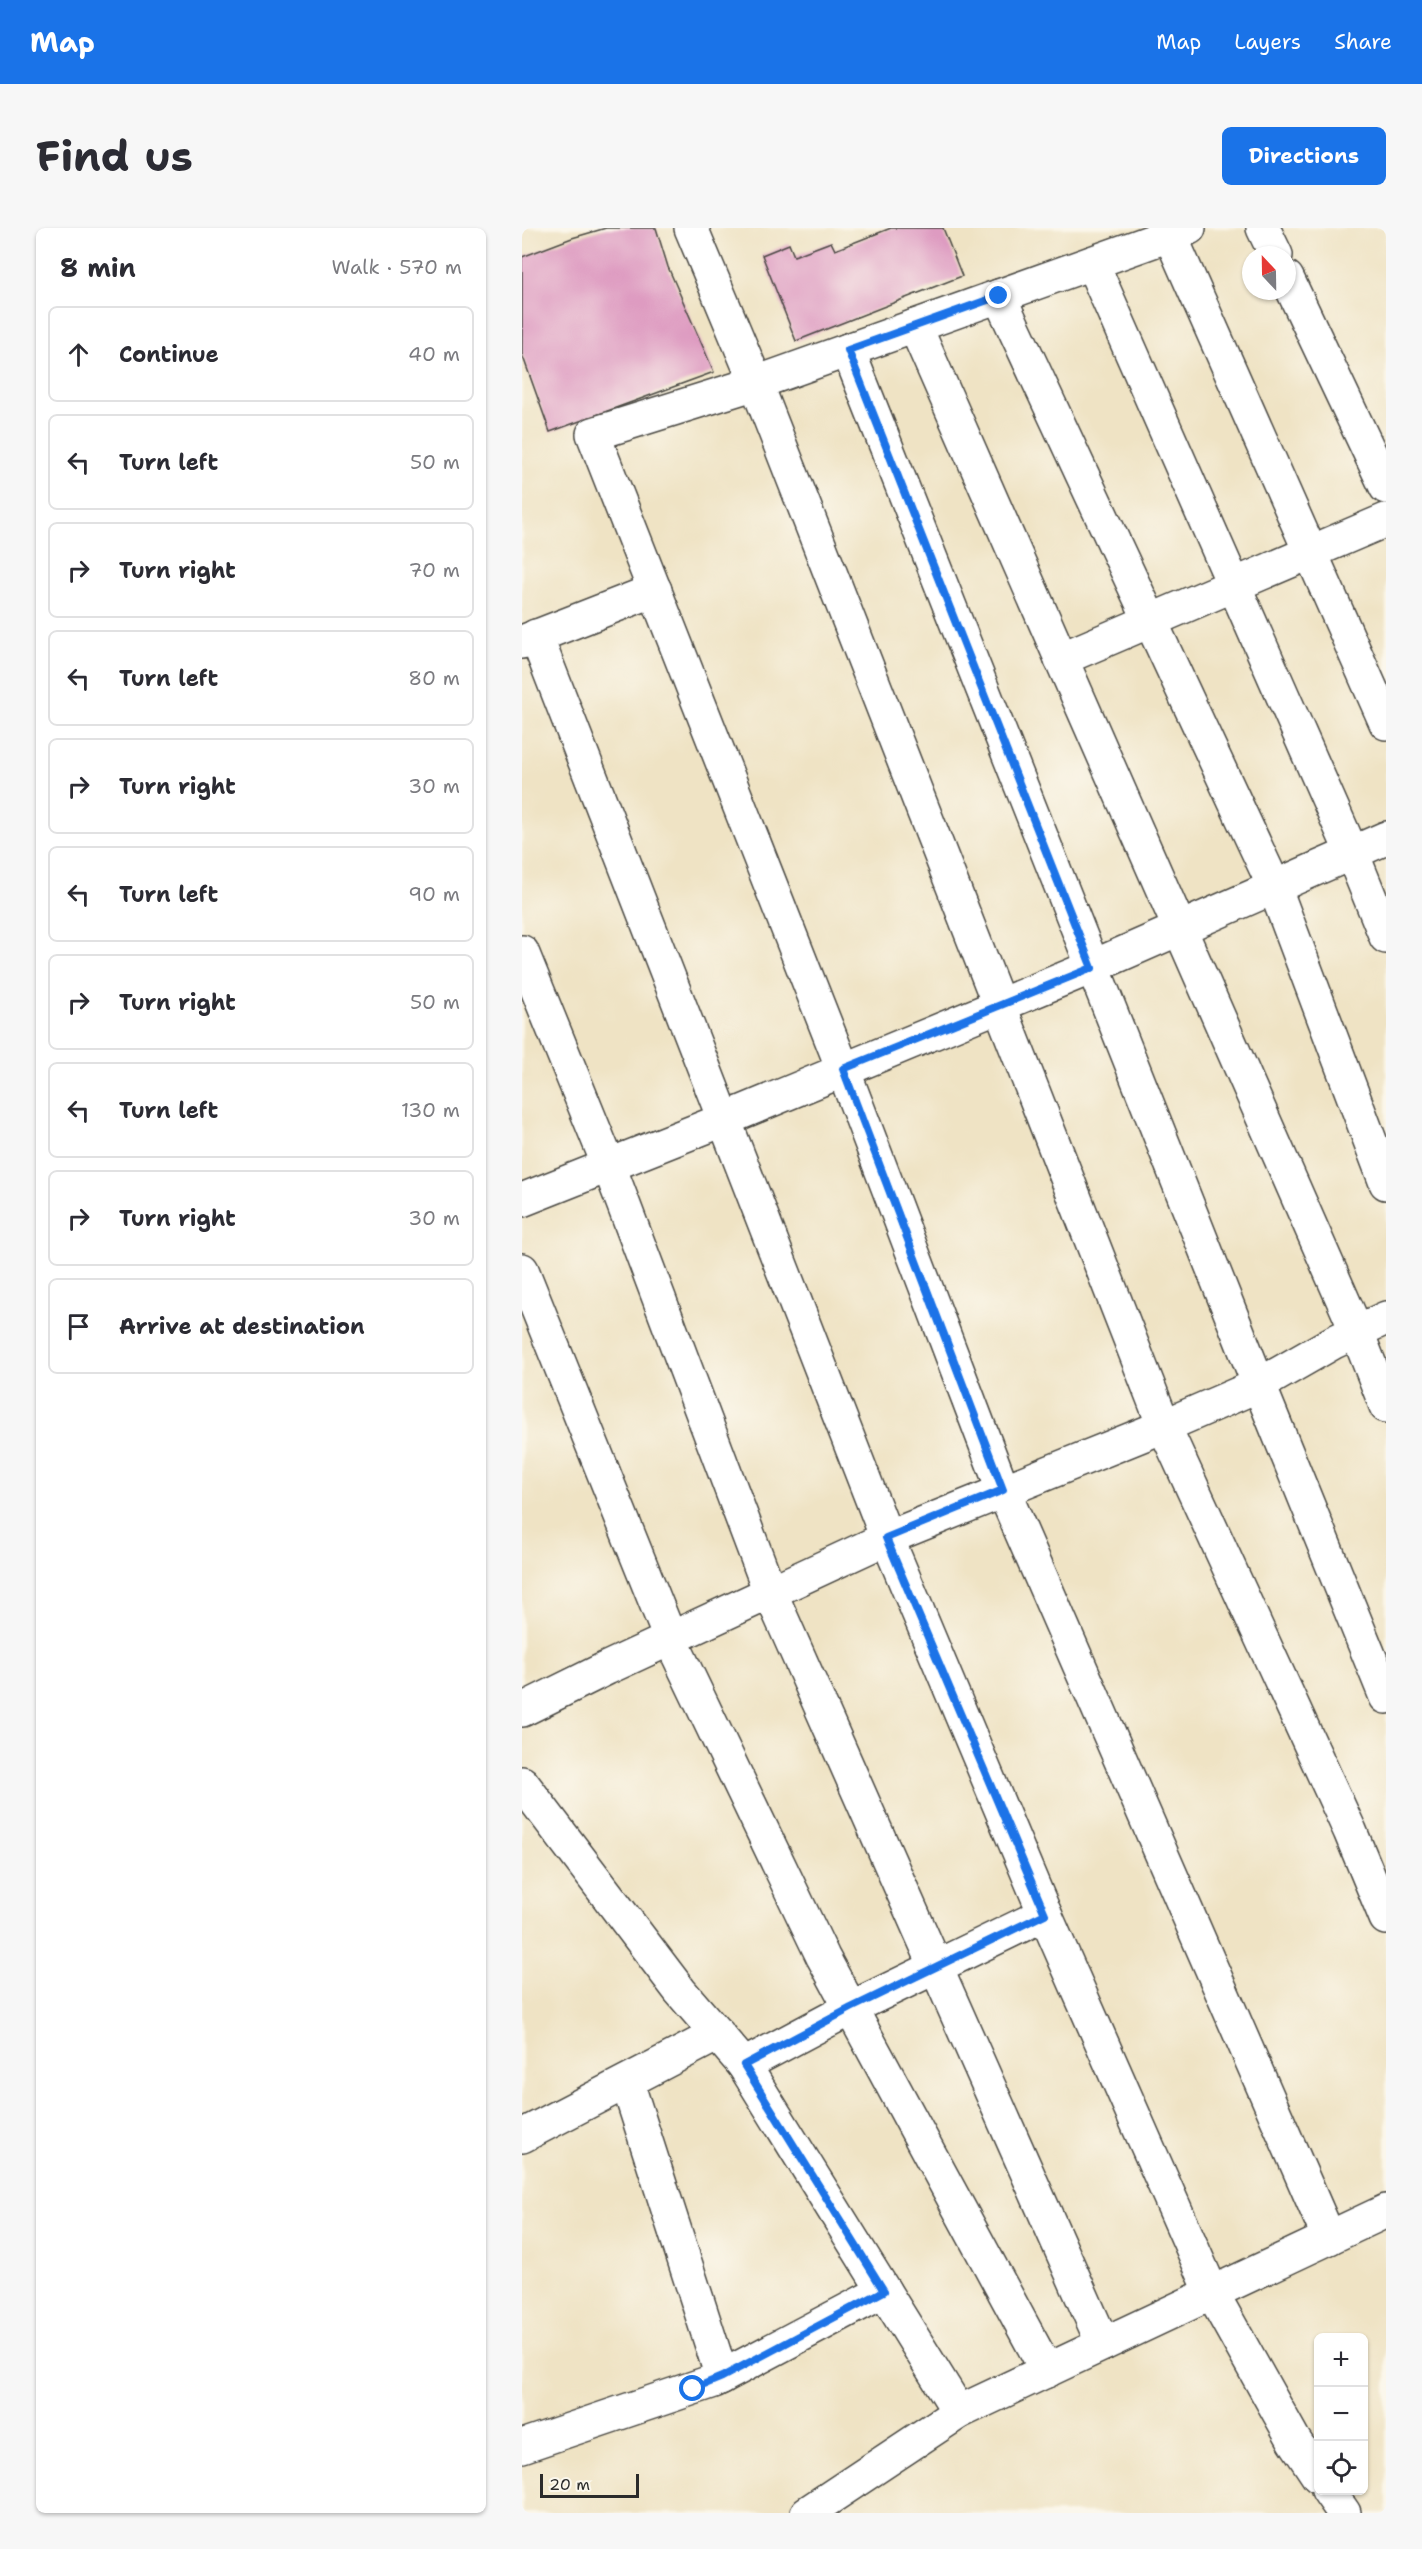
<!DOCTYPE html>
<meta charset="utf-8">
<style>
:root{--surface:#fff;--page:#f7f7f7;--text:#2b2b33;--muted:#7c7c81;--line:#e1e1e2;--accent:#1a73e8}
body{margin:0;font-family:"Shantell Sans",sans-serif;background:var(--page);color:var(--text)}
.controls{position:absolute;right:18px;bottom:18px;display:grid;overflow:hidden;border-radius:9px;box-shadow:0 2px 4px #0004}
.controls button{width:54px;height:54px;display:grid;place-items:center;padding:0;border:0;border-bottom:2px solid var(--line);background:var(--surface);color:var(--text);font:30px sans-serif}
.compass{position:absolute;left:720px;top:18px;width:54px;height:54px;border-radius:50%;background:var(--surface);box-shadow:0 2px 4px #0004;rotate:338deg}
.scale{position:absolute;left:18px;bottom:15px;width:99px;box-sizing:border-box;padding-left:6px;border:3px solid #2b2b2b;border-top:0;font-size:16px;line-height:21px;white-space:nowrap;color:#2b2b2b;-webkit-text-stroke:4px #fbf7ec;paint-order:stroke}
.stop{position:absolute;width:18px;height:18px;margin:-14px;border:4px solid #1a73e8;border-radius:50%;background:#fff}
.stop.end{background:#1a73e8;border-color:#fff;box-shadow:0 2px 6px #0008}
.list{margin:0;padding:0;list-style:none}
h2{display:flex;justify-content:space-between;align-items:center;height:78px;margin:0;padding:0 24px;font-size:26px}
h2 small{font-size:20px;font-weight:400;color:var(--muted)}
.list li{display:grid;grid-template-columns:39px 1fr auto;gap:18px;align-items:center;box-sizing:border-box;height:96px;margin:0 12px 12px;padding:0 12px;border:2px solid var(--line);border-radius:9px}
.list b{display:block;font-size:22px;white-space:nowrap}
.list em{font-size:20px;font-style:normal;color:var(--muted)}
.icon{flex:none;width:33px;height:33px;fill:none;stroke:currentColor;stroke-width:2;stroke-linecap:round;stroke-linejoin:round}
.map{position:relative;flex:none;width:864px;height:2285px;overflow:hidden;border-radius:9px}
header{display:flex;align-items:center;gap:36px;box-sizing:border-box;height:84px;padding:0 30px;background:var(--accent);color:#fff}
header strong{font-size:28px}
nav{display:flex;gap:33px;margin-inline-start:auto;font-size:21px}
.intro{display:flex;align-items:center;justify-content:space-between;box-sizing:border-box;height:144px;padding:0 36px}
h1{margin:0;font-size:42px}
.button{padding:15px 27px;border-radius:9px;background:var(--accent);color:#fff;font-size:21px;font-weight:700}
main{display:flex;gap:36px;padding:0 36px}
aside{flex:1;background:var(--surface);border-radius:9px;box-shadow:0 2px 4px #0004}
.map>svg:first-child{display:block}
.building{fill:#de9bc1}
.lines{fill:none;stroke-linecap:round;stroke-linejoin:round}
.minor-casing{stroke:#484742;stroke-width:36}
.minor{stroke:#fff;stroke-width:33}
.route{stroke:#1a73e8;stroke-width:8}
</style>
<header>
<strong>Map</strong>
<nav><a>Map</a><a>Layers</a><a>Share</a></nav>
</header>
<div class="intro"><h1>Find us</h1><a class="button">Directions</a></div>
<main>
<aside>
<h2>8 min<small>Walk · 570 m</small></h2>
<ul class="list">
<li><svg class="icon" aria-label="ahead" viewBox="0 0 24 24"><path d="M12 20V5M6 11l6-6 6 6"/></svg><div><b>Continue</b></div><em>40 m</em></li>
<li><svg class="icon" aria-label="left" viewBox="0 0 24 24"><path d="M17 20v-9H6M10 6l-5 5 5 5"/></svg><div><b>Turn left</b></div><em>50 m</em></li>
<li><svg class="icon" aria-label="right" viewBox="0 0 24 24"><path d="M7 20v-9h11M14 6l5 5-5 5"/></svg><div><b>Turn right</b></div><em>70 m</em></li>
<li><svg class="icon" aria-label="left" viewBox="0 0 24 24"><path d="M17 20v-9H6M10 6l-5 5 5 5"/></svg><div><b>Turn left</b></div><em>80 m</em></li>
<li><svg class="icon" aria-label="right" viewBox="0 0 24 24"><path d="M7 20v-9h11M14 6l5 5-5 5"/></svg><div><b>Turn right</b></div><em>30 m</em></li>
<li><svg class="icon" aria-label="left" viewBox="0 0 24 24"><path d="M17 20v-9H6M10 6l-5 5 5 5"/></svg><div><b>Turn left</b></div><em>90 m</em></li>
<li><svg class="icon" aria-label="right" viewBox="0 0 24 24"><path d="M7 20v-9h11M14 6l5 5-5 5"/></svg><div><b>Turn right</b></div><em>50 m</em></li>
<li><svg class="icon" aria-label="left" viewBox="0 0 24 24"><path d="M17 20v-9H6M10 6l-5 5 5 5"/></svg><div><b>Turn left</b></div><em>130 m</em></li>
<li><svg class="icon" aria-label="right" viewBox="0 0 24 24"><path d="M7 20v-9h11M14 6l5 5-5 5"/></svg><div><b>Turn right</b></div><em>30 m</em></li>
<li><svg class="icon" aria-label="arrive" viewBox="0 0 24 24"><path d="M6 21V4h12l-3 4 3 4H6"/></svg><div><b>Arrive at destination</b></div></li>
</ul>
</aside>
<div class="map">
<svg width="864" height="2285" viewBox="0 0 864 2285">
<rect width="100%" height="100%" fill="#fbf7ec"/>
<filter id="ink" filterUnits="userSpaceOnUse"><feTurbulence type="fractalNoise" baseFrequency=".0167" numOctaves="2"/><feDisplacementMap in="SourceGraphic" scale="12" xChannelSelector="R" yChannelSelector="G"/><feConvolveMatrix kernelMatrix="1 2 1 2 8 2 1 2 1" color-interpolation-filters="sRGB"/></filter>
<filter id="wash" filterUnits="userSpaceOnUse"><feTurbulence type="fractalNoise" baseFrequency=".008" numOctaves="4" result="noise"/><feDisplacementMap in="SourceGraphic" scale="24" xChannelSelector="R" yChannelSelector="G"/><feGaussianBlur stdDeviation="1.35" result="paint"/><feColorMatrix in="noise" values="0 0 0 0 0 0 0 0 0 0 0 0 0 0 0 0 0 1.4 0 .05"/><feComposite in="paint" operator="in"/></filter>
<g filter="url(#wash)">
<rect width="100%" height="100%" fill="#efe3c4"/>
<g id="blocks">
<g class="building">
<path d="M84,0H134L146,39L192,144L28,204L0,126V29L50,10Z"/>
<path d="M369,0H421L440,48L274,113L240,27L267,16L272,28L309,14L313,22Z"/>
</g>
</g>
</g>
<g filter="url(#ink)">
<use href="#blocks" fill-opacity="0" stroke="#484742" stroke-width="1.5"/>
<g class="lines">
<g class="minor-casing">
<g id="minor">
<path d="M169,0L234,155L642,1198L828,1603L864,1690"/>
<path d="M667,0L234,155L71,206L321,841L481,1262L807,2010"/>
<path d="M741,0L754,27"/>
<path d="M648,7L864,495"/>
<path d="M570,35L830,625L864,709"/>
<path d="M765,50L864,259"/>
<path d="M477,68L752,658L864,955"/>
<path d="M393,98L835,1104L864,1178"/>
<path d="M326,122L737,1157L864,1469"/>
<path d="M14,408L365,1310L523,1686L690,2065L772,2212L796,2248"/>
<path d="M0,414L133,362"/>
<path d="M539,431L864,292"/>
<path d="M0,724L87,938L248,1364L581,2116"/>
<path d="M0,972L201,892L570,739L864,610"/>
<path d="M0,1042L148,1410L301,1729L525,2143"/>
<path d="M0,1482L85,1440L365,1310L642,1198L737,1157L812,1114L864,1090"/>
<path d="M0,1555L158,1763L222,1837L437,2184"/>
<path d="M222,1837L329,1780L523,1686"/>
<path d="M105,1854L200,2149"/>
<path d="M0,1908L196,1806"/>
<path d="M0,2218L192,2153L362,2063"/>
<path d="M806,2262L822,2285"/>
<path d="M285,2285L437,2184L864,1983"/>
</g>
</g>
<use href="#minor" class="minor"/>
</g>
</g>
<g class="lines" filter="url(#ink)">
<path class="route" d="M171,2161L200,2149L362,2063L222,1837L329,1780L523,1686L364,1310L481,1262L321,841L570,740L326,122L477,68"/>
</g>
</svg>
<div class="controls">
<button>+</button>
<button>−</button>
<button><svg class="icon" aria-label="locate" viewBox="0 0 24 24"><circle cx="12" cy="12" r="6"/><path d="M12 2v4M12 18v4M2 12h4M18 12h4"/></svg></button>
</div>
<svg class="compass" viewBox="-18 -18 36 36"><path d="M0-13l5 13h-10z" fill="#e53935"/><path d="M0 13l5-13h-10z" fill="#7c7c81"/></svg>
<div class="scale">20 m</div>
<div class="stop" style="left:171px;top:2161px"></div>
<div class="stop end" style="left:477px;top:68px"></div>
</div>
</main>
